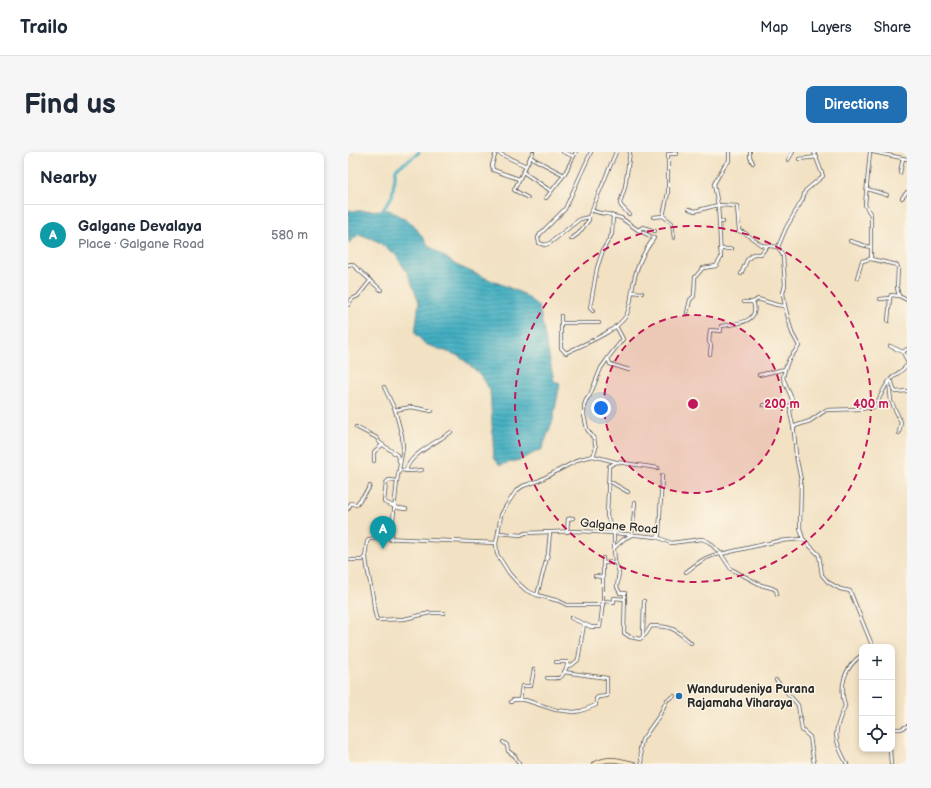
<!DOCTYPE html>
<meta charset="utf-8">
<style>
:root{--surface:#fff;--page:#f6f6f7;--text:#1f2937;--muted:#747a83;--line:#e0e1e3;--accent:#1f6fb2}
body{margin:0;font-family:"Balsamiq Sans",sans-serif;background:var(--page);color:var(--text)}
.controls{position:absolute;right:12px;bottom:12px;display:grid;overflow:hidden;border-radius:8px;box-shadow:0 2px 6px #0003}
.controls button{width:36px;height:36px;display:grid;place-items:center;padding:0;border:0;border-bottom:1px solid var(--line);background:var(--surface);color:var(--text);font:20px sans-serif}
.you{position:absolute;left:253px;top:256px;width:14px;height:14px;margin:-10px;border:3px solid #fff;border-radius:50%;background:#1a73e8;box-shadow:0 0 0 6px #1a73e833}
.badge{display:grid;place-items:center;width:26px;height:26px;border-radius:50%;background:var(--accent);color:#fff;font-size:13px;font-weight:700}
.pin{position:absolute;translate:-50% -33px;filter:drop-shadow(0 1px 2px #0008)}
.pin::after{content:'';position:absolute;top:21px;width:14px;height:12px;background:inherit;clip-path:polygon(0 0,100% 0,50% 100%)}
.list{margin:0;padding:0;list-style:none}
h2{display:flex;justify-content:space-between;align-items:center;height:52px;margin:0;padding:0 16px;font-size:17px}
h2 small{font-size:13px;font-weight:400;color:var(--muted)}
.list li{display:grid;grid-template-columns:26px 1fr auto;gap:12px;align-items:center;box-sizing:border-box;height:60px;padding:0 16px;border-top:1px solid var(--line)}
.list b{display:block;font-size:15px;white-space:nowrap}
.list p{margin:0;font-size:13px;white-space:nowrap;color:var(--muted)}
.list em{font-size:13px;font-style:normal;color:var(--muted)}
.icon{flex:none;width:22px;height:22px;fill:none;stroke:currentColor;stroke-width:2;stroke-linecap:round;stroke-linejoin:round}
.map{position:relative;flex:none;width:559px;height:612px;overflow:hidden;border-radius:8px}
header{display:flex;align-items:center;gap:24px;box-sizing:border-box;height:56px;padding:0 20px;background:var(--surface);border-bottom:1px solid var(--line)}
header strong{font-size:19px}
nav{display:flex;gap:22px;margin-inline-start:auto;font-size:14px}
.intro{display:flex;align-items:center;justify-content:space-between;box-sizing:border-box;height:96px;padding:0 24px}
h1{margin:0;font-size:28px}
.button{padding:10px 18px;border-radius:8px;background:var(--accent);color:#fff;font-size:14px;font-weight:700}
main{display:flex;gap:24px;padding:0 24px}
aside{flex:1;background:var(--surface);border-radius:8px;box-shadow:0 2px 6px #0003}
.map>svg:first-child{display:block}
.water{fill:url(#water-rules);stroke:#376d76}
.lines{fill:none;stroke-linecap:round;stroke-linejoin:round}
.canal{stroke:#43afc2;stroke-width:3}
.street-casing{stroke:#494642;stroke-width:4}
.secondary-casing{stroke:#494642;stroke-width:5.5}
.highway-casing{stroke:#494642;stroke-width:6}
.street{stroke:#fff;stroke-width:2.5}
.secondary{stroke:#fbe7c3;stroke-width:4}
.highway{stroke:#f4c26a;stroke-width:5}
.ring{fill:none;stroke:#c2185b;stroke-width:2;stroke-dasharray:7 5}
.poi-dot{fill:#1f6fb2;stroke:#fcf5e5;stroke-width:1.5}
.labels{text-anchor:middle;stroke-width:3;stroke-linejoin:round;paint-order:stroke}
.street-label{font-size:12px;fill:#2b2b2b;stroke:#fcf5e5}
.poi-label{font-size:12px;font-weight:bold;fill:#2b2b2b;stroke:#fcf5e5;text-anchor:start}
.centre{fill:#c2185b;stroke:#fcf5e5;stroke-width:2}
.ring-label{font-size:12px;text-anchor:middle;font-weight:bold;fill:#c2185b;stroke:#fcf5e5;stroke-width:3;stroke-linejoin:round;paint-order:stroke}
</style>
<header>
<strong>Trailo</strong>
<nav><a>Map</a><a>Layers</a><a>Share</a></nav>
</header>
<div class="intro"><h1>Find us</h1><a class="button">Directions</a></div>
<main>
<aside>
<h2>Nearby<small></small></h2>
<ul class="list">
<li><span class="badge" style="background:#0f9aa8">A</span><div><b>Galgane Devalaya</b><p>Place · Galgane Road</p></div><em>580 m</em></li>
</ul>
</aside>
<div class="map">
<svg width="559" height="612" viewBox="0 0 559 612">
<defs>
<pattern id="water-rules" width="6" height="5" patternUnits="userSpaceOnUse"><rect width="6" height="5" fill="#43afc2"/><path d="M0 2.5h6" fill="none" stroke="#388f9e"/></pattern>
</defs>
<rect width="100%" height="100%" fill="#fcf5e5"/>
<filter id="ink" filterUnits="userSpaceOnUse"><feTurbulence type="fractalNoise" baseFrequency=".025" numOctaves="2"/><feDisplacementMap in="SourceGraphic" scale="8" xChannelSelector="R" yChannelSelector="G"/><feConvolveMatrix kernelMatrix="1 2 1 2 8 2 1 2 1" color-interpolation-filters="sRGB"/></filter>
<filter id="wash" filterUnits="userSpaceOnUse"><feTurbulence type="fractalNoise" baseFrequency=".012" numOctaves="4" result="noise"/><feDisplacementMap in="SourceGraphic" scale="16" xChannelSelector="R" yChannelSelector="G"/><feGaussianBlur stdDeviation="0.9" result="paint"/><feColorMatrix in="noise" values="0 0 0 0 0 0 0 0 0 0 0 0 0 0 0 0 0 1.4 0 .05"/><feComposite in="paint" operator="in"/></filter>
<g filter="url(#wash)">
<rect width="100%" height="100%" fill="#f2e1c3"/>
<path class="water" d="M0,58L7,59L41,58L65,72L81,94L108,113L133,124L176,142L191,155L206,229L212,231L205,268L194,297L172,308L152,313L146,306L142,238L132,222L111,204L77,192L67,181L71,150L60,122L47,102L29,89L11,82L1,91Z"/>
<g class="lines">
<path class="canal" d="M35,58L44,44L48,17C55,11 67,6 71,0"/>
</g>
</g>
<g filter="url(#ink)">
<g class="lines">
<g class="street-casing">
<g id="street">
<path d="M148,0L144,13L145,18L171,27"/>
<path d="M148,0L178,14"/>
<path d="M215,0L225,4"/>
<path d="M402,0V5L405,11"/>
<path d="M466,0L475,24L457,39L455,47L438,76L430,95L435,104L437,133L435,141L437,154L444,181L451,194L441,207L437,217L435,226L444,247L442,260L446,279L448,304L453,328L452,376L455,387L471,403L474,423L480,430L492,437L502,439L524,493L523,495"/>
<path d="M522,0L517,53L523,63V107L549,113L550,116L549,136L551,144L559,148"/>
<path d="M525,0L559,7"/>
<path d="M182,5L216,23"/>
<path d="M451,7L469,5"/>
<path d="M440,8L445,0"/>
<path d="M175,20L203,39"/>
<path d="M552,21L555,6"/>
<path d="M519,37L539,43"/>
<path d="M180,46L166,38L185,0"/>
<path d="M198,46L216,23L228,0"/>
<path d="M554,46L559,40"/>
<path d="M341,57L347,59L370,53L366,32L376,14L381,9V0"/>
<path d="M244,58C252,63 260,60 265,64L264,82L255,98L249,116L242,156L245,159"/>
<path d="M281,62L273,54L272,51L277,35L282,0"/>
<path d="M265,64L273,66L290,78L306,86C293,104 287,117 284,140L294,141"/>
<path d="M241,65L268,0"/>
<path d="M305,65L315,64"/>
<path d="M375,70L371,69L370,53L389,54L391,79L397,81L413,93L430,95"/>
<path d="M290,78L295,75L307,79"/>
<path d="M326,86L324,71L315,64L320,41V2H329V0"/>
<path d="M223,87L230,82L241,68V65L232,67L202,91L197,93L191,91L190,86L192,82L217,57L243,0"/>
<path d="M502,89L518,94L523,95"/>
<path d="M372,97H384"/>
<path d="M0,113L3,112L5,113L33,138"/>
<path d="M393,122L399,108L405,102H413L419,94"/>
<path d="M509,126L514,109L523,107"/>
<path d="M532,147L542,146L543,143L551,144"/>
<path d="M396,150H405L410,147L429,153L437,154"/>
<path d="M0,153L4,147L10,144L22,129"/>
<path d="M339,161L342,148L346,144L347,125L355,116L368,114L373,106L371,69"/>
<path d="M213,164V196L218,201C235,192 267,181 278,164C282,156 283,148 284,140"/>
<path d="M540,169L542,146"/>
<path d="M214,171H251"/>
<path d="M268,174L275,187L263,202L253,216L242,243L238,248L236,254V263L239,277L246,287L248,296L245,304L232,307L190,329L175,334L168,339L158,354L153,363L150,381L173,383L177,381L230,379L266,381L309,385L323,391L354,387L361,390L373,402L430,389L455,387"/>
<path d="M542,194L555,200L559,209"/>
<path d="M555,200L559,197"/>
<path d="M362,202L363,193L361,190L362,178L373,179V174C387,172 413,171 405,150"/>
<path d="M260,206L262,212L281,218"/>
<path d="M411,223L437,217"/>
<path d="M541,229L544,230L546,238L548,240L559,239"/>
<path d="M541,230L543,249L553,270L551,281"/>
<path d="M36,235L47,258L54,284L55,296L49,329L43,388"/>
<path d="M415,253L443,254"/>
<path d="M47,258L63,255L84,259"/>
<path d="M8,275L29,286L31,290L49,303L52,311"/>
<path d="M446,276L447,274L462,269L478,258L512,257L527,255C532,246 535,236 542,228C547,222 555,219 559,213"/>
<path d="M245,304L268,310"/>
<path d="M26,309V300L34,293"/>
<path d="M52,318L63,319L74,318"/>
<path d="M58,319C60,303 91,289 103,280"/>
<path d="M49,329L41,328L38,331L36,350L50,356L58,357"/>
<path d="M261,329L280,340"/>
<path d="M287,350L284,383L276,387L266,396L267,410L271,420L269,435L272,441H277L276,481L282,485L292,487L298,482L303,474C325,474 327,477 343,491"/>
<path d="M0,357L3,351L8,353C13,346 18,342 22,334"/>
<path d="M219,380L220,367L225,366"/>
<path d="M150,381L148,391L149,402L161,421L169,430L179,439L189,443L211,449L219,453H255"/>
<path d="M309,385L311,383L314,323"/>
<path d="M266,396V381L259,364L261,314L269,310L310,316"/>
<path d="M18,405C19,419 23,433 25,446C26,454 26,461 29,468L56,467L82,461H96"/>
<path d="M0,408H14L17,405L19,390L21,387L34,386L148,391"/>
<path d="M255,411L267,410"/>
<path d="M338,420C349,412 358,403 373,402L383,417L413,433L424,436L428,438L429,442"/>
<path d="M247,424L255,425V449"/>
<path d="M255,425V406"/>
<path d="M189,443L200,402L202,380"/>
<path d="M223,466L243,475H252L255,449L266,450V446L277,447"/>
<path d="M295,484L296,449"/>
<path d="M208,510H219V514"/>
<path d="M199,526C213,527 214,527 219,514L224,513L230,508L236,472"/>
<path d="M428,528L450,553L454,578L462,585L466,612"/>
<path d="M172,548L174,534H183L186,517"/>
<path d="M163,550L165,548H177L208,558L226,560L233,559L248,553V547L250,545L259,544V526L216,520"/>
<path d="M544,577H553L559,574"/>
<path d="M155,590L159,593L160,599L167,604L171,612"/>
<path d="M542,597L543,612"/>
<path d="M294,612L292,597L294,588L311,564L319,548L326,544"/>
<path d="M499,612C485,587 485,580 497,554C491,534 496,515 514,503"/>
</g>
</g>
<g class="secondary-casing">
<path id="secondary" d="M246,612C263,605 269,608 286,612"/>
</g>
<g class="highway-casing">
<path id="highway" d="M0,1L1,0"/>
</g>
<use href="#street" class="street"/>
<use href="#secondary" class="secondary"/>
<use href="#highway" class="highway"/>
</g>
</g>
<circle cx="345" cy="252" r="89" fill="#c2185b" fill-opacity=".12"/>
<g class="ring">
<circle cx="345" cy="252" r="89"/>
<circle cx="345" cy="252" r="178"/>
</g>
<circle class="poi-dot" cx="331" cy="544" r="4"/>
<g class="labels">
<g class="street-label">
<text transform="translate(271 374) rotate(5)" y="4">Galgane Road</text>
</g>
<g class="poi-label">
<text x="339" y="541">Wandurudeniya Purana<tspan x="339" dy="14">Rajamaha Viharaya</tspan></text>
</g>
</g>
<circle cx="345" cy="252" r="6" class="centre"/>
<g class="ring-label">
<text x="434" y="256">200 m</text>
<text x="523" y="256">400 m</text>
</g>
</svg>
<div class="controls">
<button>+</button>
<button>−</button>
<button><svg class="icon" aria-label="locate" viewBox="0 0 24 24"><circle cx="12" cy="12" r="6"/><path d="M12 2v4M12 18v4M2 12h4M18 12h4"/></svg></button>
</div>
<div class="you"></div>
<div class="pin badge" style="left:35px;top:397px;background:#0f9aa8">A</div>
</div>
</main>
